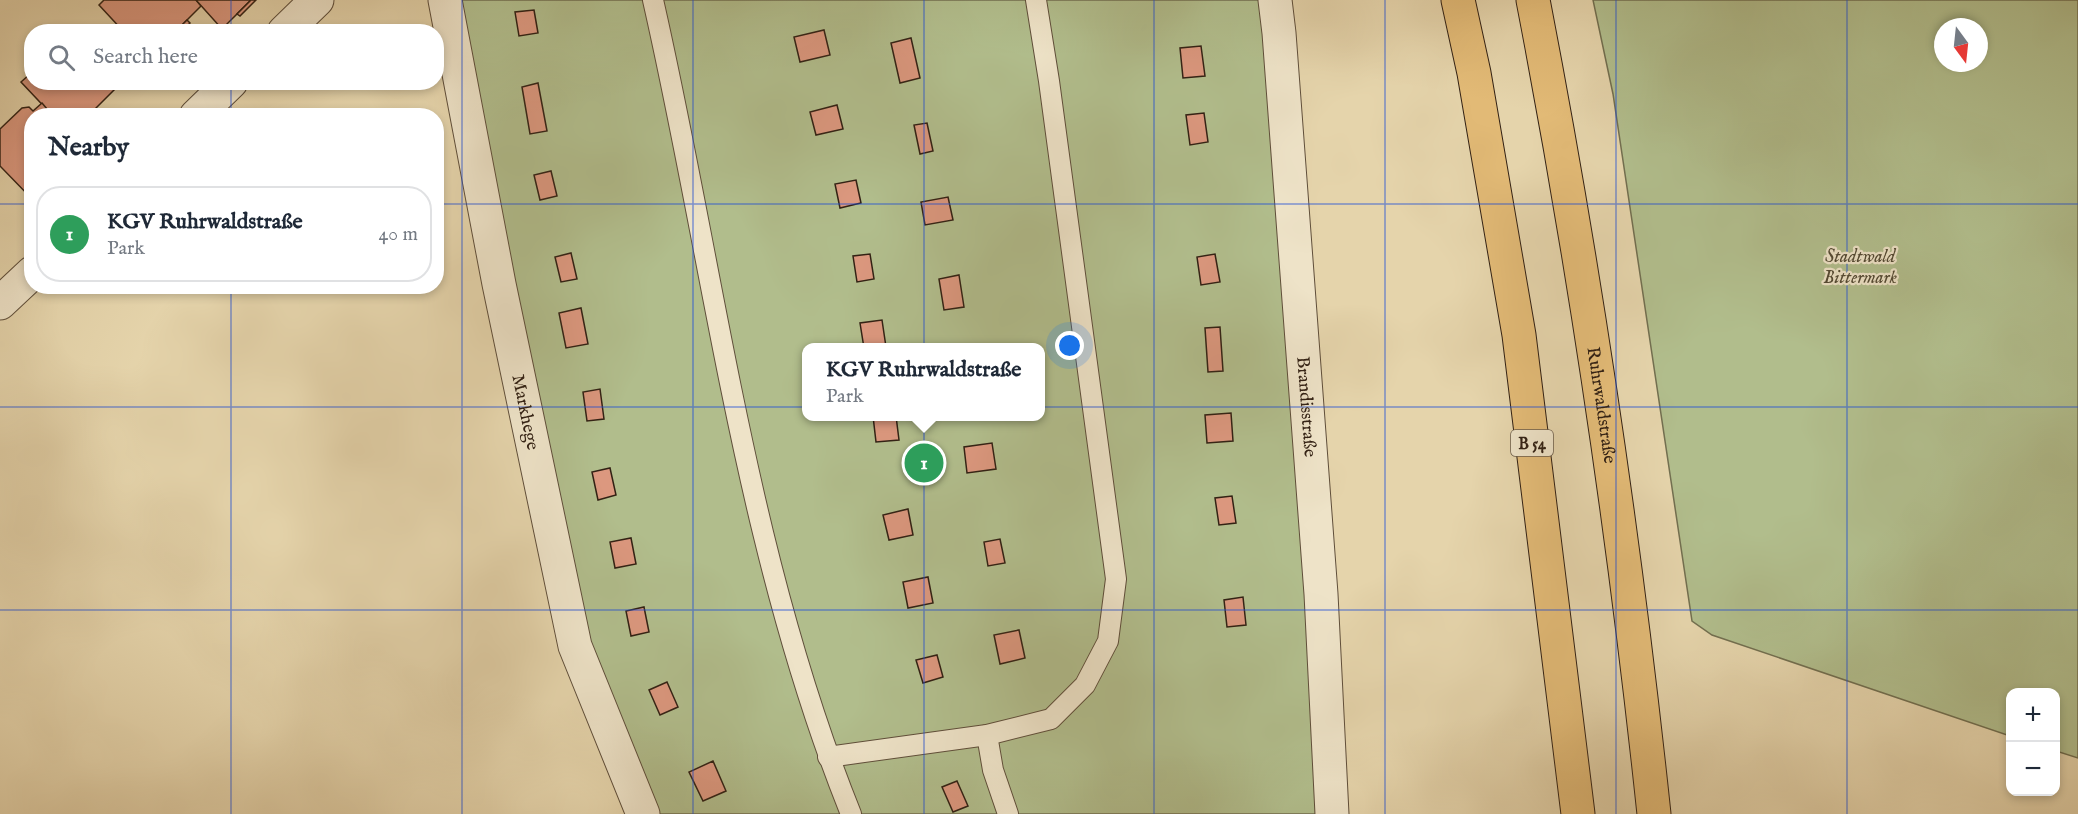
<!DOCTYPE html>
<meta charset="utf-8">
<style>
:root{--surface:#fff;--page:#f6f6f7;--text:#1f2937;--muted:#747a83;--line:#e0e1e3;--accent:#8f2418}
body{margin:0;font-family:"IM FELL English",serif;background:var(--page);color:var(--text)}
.controls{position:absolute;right:18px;bottom:18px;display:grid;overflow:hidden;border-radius:12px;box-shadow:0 3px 9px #0003}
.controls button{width:54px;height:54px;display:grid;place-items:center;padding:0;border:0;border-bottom:2px solid var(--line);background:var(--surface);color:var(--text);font:30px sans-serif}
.compass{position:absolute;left:1934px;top:18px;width:54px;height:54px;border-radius:50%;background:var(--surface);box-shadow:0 3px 9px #0003;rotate:165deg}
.you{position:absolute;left:1070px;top:346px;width:21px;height:21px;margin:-15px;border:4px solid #fff;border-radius:50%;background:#1a73e8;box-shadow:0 0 0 9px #1a73e833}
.badge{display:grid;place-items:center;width:39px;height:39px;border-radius:50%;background:var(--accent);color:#fff;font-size:20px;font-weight:700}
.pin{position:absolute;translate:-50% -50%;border:3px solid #fff;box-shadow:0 2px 6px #0006}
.popup{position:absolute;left:802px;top:343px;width:243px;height:78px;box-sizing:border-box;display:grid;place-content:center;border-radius:12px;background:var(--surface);filter:drop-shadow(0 2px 4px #0005);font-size:20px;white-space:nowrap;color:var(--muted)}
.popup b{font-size:22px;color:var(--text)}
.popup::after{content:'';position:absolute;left:50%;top:100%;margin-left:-12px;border:12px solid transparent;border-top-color:var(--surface)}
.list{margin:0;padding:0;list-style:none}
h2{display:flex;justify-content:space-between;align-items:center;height:78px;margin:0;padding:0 24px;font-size:26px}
h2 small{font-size:20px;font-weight:400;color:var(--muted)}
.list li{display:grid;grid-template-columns:39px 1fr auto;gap:18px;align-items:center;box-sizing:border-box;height:96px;margin:0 12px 12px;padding:0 12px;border:2px solid var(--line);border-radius:24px}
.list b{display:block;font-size:22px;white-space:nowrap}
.list p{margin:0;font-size:20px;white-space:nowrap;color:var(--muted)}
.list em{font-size:20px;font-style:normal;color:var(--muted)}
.icon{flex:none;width:33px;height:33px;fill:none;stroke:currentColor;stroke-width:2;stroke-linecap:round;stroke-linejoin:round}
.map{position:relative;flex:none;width:2078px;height:814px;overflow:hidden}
.search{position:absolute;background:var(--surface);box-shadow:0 3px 9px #0003;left:24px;top:24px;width:420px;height:66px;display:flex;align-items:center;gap:15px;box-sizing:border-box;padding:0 21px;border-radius:24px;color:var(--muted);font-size:22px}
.panel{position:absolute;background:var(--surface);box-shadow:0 3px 9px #0003;left:24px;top:108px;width:420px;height:186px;border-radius:24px}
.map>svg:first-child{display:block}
.green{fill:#b1bd8c;stroke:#726f50;stroke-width:1.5;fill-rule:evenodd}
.building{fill:#dc987f;stroke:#322114;stroke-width:1.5}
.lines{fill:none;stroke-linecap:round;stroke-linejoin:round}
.service-casing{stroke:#5f4e3a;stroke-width:22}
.minor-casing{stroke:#5f4e3a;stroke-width:35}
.tertiary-casing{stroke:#5f4e3a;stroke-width:35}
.trunk-casing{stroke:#322114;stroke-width:35}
.service{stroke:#eee3c8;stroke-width:20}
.minor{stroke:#eee3c8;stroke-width:33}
.tertiary{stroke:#eee3c8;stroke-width:33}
.trunk{stroke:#e2ba76;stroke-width:33}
.grid{fill:none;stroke:#1d4ed8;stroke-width:1.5;stroke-opacity:0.55}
.labels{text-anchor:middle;stroke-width:4.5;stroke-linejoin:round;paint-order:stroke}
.shield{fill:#eee3c8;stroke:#6a5b4a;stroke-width:1.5}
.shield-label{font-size:16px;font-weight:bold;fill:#322114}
.park-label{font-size:18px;font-style:italic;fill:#524832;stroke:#eee3c8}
.street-label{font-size:18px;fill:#322114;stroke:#eee3c8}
</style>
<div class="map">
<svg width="2078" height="814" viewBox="0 0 2078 814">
<rect width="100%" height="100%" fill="#e5d4ab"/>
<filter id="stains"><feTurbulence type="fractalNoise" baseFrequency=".00333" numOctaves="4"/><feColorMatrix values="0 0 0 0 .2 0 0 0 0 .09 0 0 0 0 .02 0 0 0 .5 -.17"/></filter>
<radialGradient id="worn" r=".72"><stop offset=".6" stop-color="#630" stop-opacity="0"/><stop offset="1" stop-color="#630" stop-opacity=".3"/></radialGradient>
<g class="green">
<path d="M445,0H1275L1332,814H643L575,646ZM807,348H1041V416H807Z"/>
<path d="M1593,0H2078V758L2056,751V692H2010V736L1712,635L1692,621L1613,94ZM1943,27H1979V63H1943Z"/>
</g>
<g class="building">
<path d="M104,0H196L201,6L175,32H124L99,5Z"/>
<path d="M196,0H251L222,29Z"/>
<path d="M251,0H256L240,16L237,14Z"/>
<path d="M534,10L538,33L519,36L515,12Z"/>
<path d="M187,20L190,23L181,32H175Z"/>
<path d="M824,30L830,55L800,62L794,37Z"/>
<path d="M911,38L920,78L900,83L891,43Z"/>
<path d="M1201,46L1205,76L1183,78L1180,48Z"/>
<path d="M32,60V82H122L88,116H53L21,82L30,74L26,70L27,65Z"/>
<path d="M538,83L547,131L530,134L522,87Z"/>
<path d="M42,103L53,116H32V199L0,166V129L22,108L29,107L33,111Z"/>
<path d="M837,105L843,129L816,135L810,112Z"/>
<path d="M1204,113L1208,142L1190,145L1186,115Z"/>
<path d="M927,123L933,151L920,154L914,125Z"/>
<path d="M551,171L557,196L540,200L534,175Z"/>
<path d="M856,180L861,203L840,208L835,184Z"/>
<path d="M948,197L953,220L925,225L921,202Z"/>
<path d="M571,253L577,279L561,282L555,257Z"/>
<path d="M870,254L874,279L857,282L853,256Z"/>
<path d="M1215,254L1220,282L1201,285L1197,257Z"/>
<path d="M959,275L964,307L944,310L939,279Z"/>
<path d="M581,308L588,344L566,348L559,313Z"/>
<path d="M882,320L886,347L864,348L860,323Z"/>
<path d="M1220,327L1223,371L1208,372L1205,328Z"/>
<path d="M600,389L604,419L587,421L583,392Z"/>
<path d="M1231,413L1233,441L1207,443L1205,415Z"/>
<path d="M873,416H896L899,440L876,442Z"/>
<path d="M992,443L996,469L967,473L964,447Z"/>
<path d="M610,468L616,495L598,500L592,472Z"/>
<path d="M1232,496L1236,523L1219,525L1215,498Z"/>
<path d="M908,509L913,535L889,540L883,515Z"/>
<path d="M631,538L636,564L615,568L610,542Z"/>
<path d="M1000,539L1005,563L988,566L984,542Z"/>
<path d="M928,577L933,603L908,608L903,582Z"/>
<path d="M1243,597L1246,625L1227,627L1224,600Z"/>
<path d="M644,607L649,632L631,636L626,611Z"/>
<path d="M1019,630L1025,658L1000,664L994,635Z"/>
<path d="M937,655L943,677L923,683L916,660Z"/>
<path d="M667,682L678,707L660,715L649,690Z"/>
<path d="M713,761L726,791L703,801L689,772Z"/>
<path d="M957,781L968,806L953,812L942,787Z"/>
</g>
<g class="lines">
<g class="service-casing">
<g id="service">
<path d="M653,0C715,272 746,554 851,814"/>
<path d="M987,735L993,770L1008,814"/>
<path d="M828,757L987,735L1051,719L1085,685L1108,641L1116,579L1049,81L1036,0"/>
</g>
</g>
<g class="minor-casing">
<g id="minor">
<path id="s1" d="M445,0L499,284L575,646L643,814"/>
<path d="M284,32L317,0"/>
<path d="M196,116L231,82"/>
<path d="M0,303L32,273"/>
</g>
</g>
<g class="tertiary-casing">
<g id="tertiary">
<path id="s2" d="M1275,0L1279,33L1321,594L1332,814"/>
</g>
</g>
<g class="trunk-casing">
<g id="trunk">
<path d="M1458,0L1474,73L1519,335L1578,814"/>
<path id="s3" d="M1533,0C1585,269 1625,541 1654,814"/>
</g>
</g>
<use href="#service" class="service"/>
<use href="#minor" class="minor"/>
<use href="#tertiary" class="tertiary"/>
<use href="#trunk" class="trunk"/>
</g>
<path class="grid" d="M231,0V32M462,0V814M693,0V814M924,0V814M1154,0V814M1385,0V814M1616,0V814M1847,0V814M231,82V116M0,204H32M436,204H2078M231,286V814M0,407H2078M0,610H2078"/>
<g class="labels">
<rect class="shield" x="1511" y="430" width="42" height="26" rx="4.5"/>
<g class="shield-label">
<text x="1532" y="449">B 54</text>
</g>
<g class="park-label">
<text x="1860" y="262">Stadtwald<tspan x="1860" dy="21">Bittermark</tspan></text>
</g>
<g class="street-label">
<text dy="6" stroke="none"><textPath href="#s3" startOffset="411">Ruhrwaldstraße</textPath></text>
<text dy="6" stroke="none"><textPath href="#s2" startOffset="408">Brandisstraße</textPath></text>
<text dy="6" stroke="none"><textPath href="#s1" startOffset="420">Markhege</textPath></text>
</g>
</g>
<rect width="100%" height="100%" filter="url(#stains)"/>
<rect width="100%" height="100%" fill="url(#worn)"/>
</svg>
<div class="controls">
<button>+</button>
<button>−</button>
</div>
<svg class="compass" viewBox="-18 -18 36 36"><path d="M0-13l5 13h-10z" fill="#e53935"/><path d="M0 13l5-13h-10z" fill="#747a83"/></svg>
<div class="you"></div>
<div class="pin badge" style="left:924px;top:463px;background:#2e9e5b">1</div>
<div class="popup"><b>KGV Ruhrwaldstraße</b>Park</div>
<div class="search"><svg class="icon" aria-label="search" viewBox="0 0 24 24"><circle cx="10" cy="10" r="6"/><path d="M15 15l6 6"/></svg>Search here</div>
<section class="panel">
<h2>Nearby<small></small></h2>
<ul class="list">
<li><span class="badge" style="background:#2e9e5b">1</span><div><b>KGV Ruhrwaldstraße</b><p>Park</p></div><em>40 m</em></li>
</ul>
</section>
</div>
